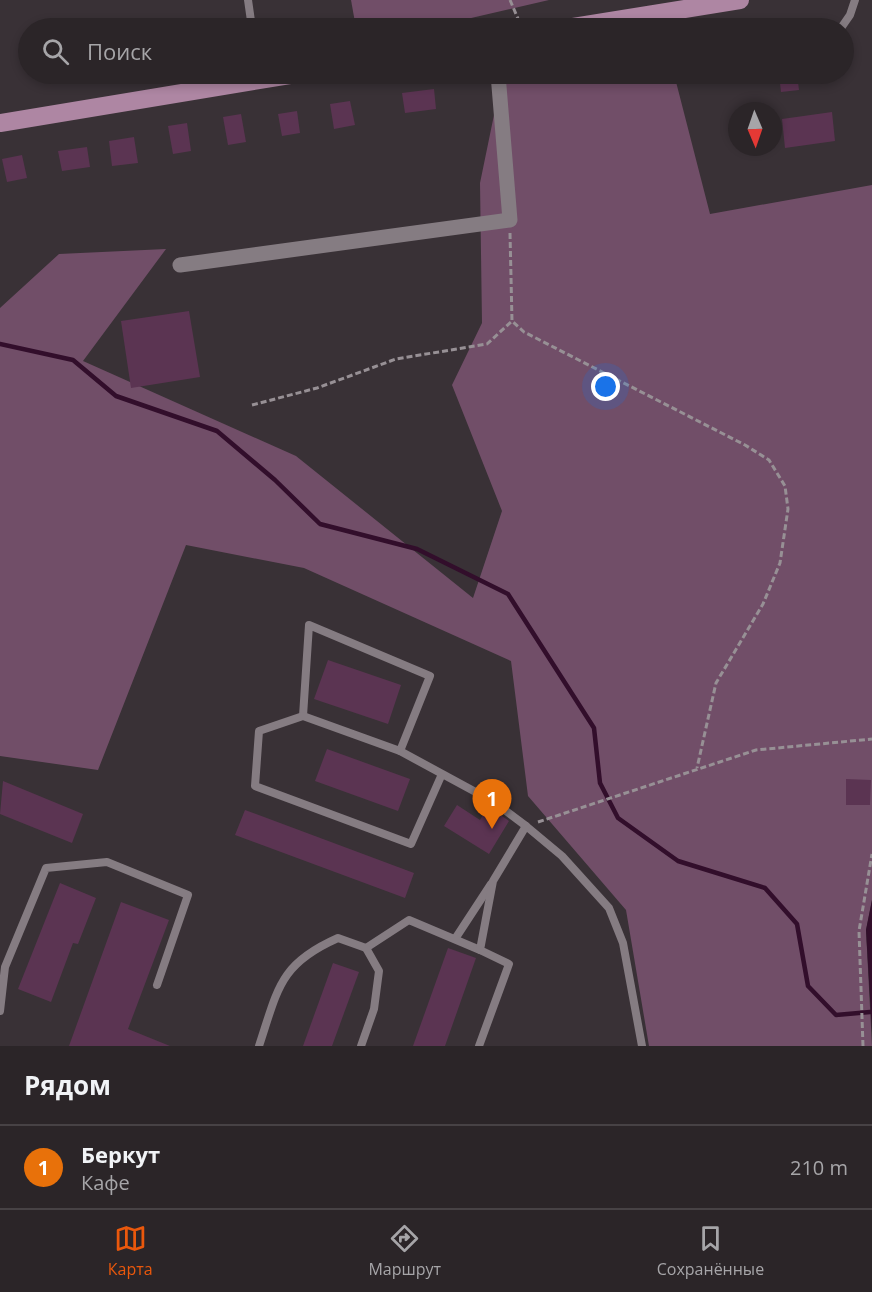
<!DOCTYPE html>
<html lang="ru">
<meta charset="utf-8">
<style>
:root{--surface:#2b2528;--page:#373134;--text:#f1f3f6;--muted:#a6a5a8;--line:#474245;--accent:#ea580c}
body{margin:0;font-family:"Open Sans",sans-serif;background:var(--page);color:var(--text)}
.compass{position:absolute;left:728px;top:102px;width:54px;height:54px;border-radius:50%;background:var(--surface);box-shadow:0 3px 9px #0003;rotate:178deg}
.you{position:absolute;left:606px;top:387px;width:21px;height:21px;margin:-15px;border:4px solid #fff;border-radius:50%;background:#1a73e8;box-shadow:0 0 0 9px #1a73e833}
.badge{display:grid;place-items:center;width:39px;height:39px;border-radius:50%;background:var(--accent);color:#fff;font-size:20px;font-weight:700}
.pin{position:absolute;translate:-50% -50px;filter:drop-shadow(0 2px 3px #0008)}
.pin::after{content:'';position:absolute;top:32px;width:21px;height:18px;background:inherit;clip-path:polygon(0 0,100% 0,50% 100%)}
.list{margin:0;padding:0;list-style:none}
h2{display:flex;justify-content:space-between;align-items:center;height:78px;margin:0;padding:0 24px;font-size:26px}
h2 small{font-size:20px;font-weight:400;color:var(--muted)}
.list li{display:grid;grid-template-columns:39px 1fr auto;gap:18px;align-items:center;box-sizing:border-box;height:84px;padding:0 24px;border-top:2px solid var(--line)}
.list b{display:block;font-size:22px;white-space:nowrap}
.list p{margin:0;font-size:20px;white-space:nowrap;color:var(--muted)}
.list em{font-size:20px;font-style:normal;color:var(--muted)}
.icon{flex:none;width:33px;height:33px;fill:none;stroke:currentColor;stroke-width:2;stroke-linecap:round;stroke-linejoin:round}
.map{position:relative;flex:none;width:872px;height:1046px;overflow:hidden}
.search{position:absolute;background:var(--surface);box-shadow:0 3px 9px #0003;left:18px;right:18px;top:18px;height:66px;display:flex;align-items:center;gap:15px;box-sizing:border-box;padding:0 21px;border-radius:33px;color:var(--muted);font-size:22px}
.sheet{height:162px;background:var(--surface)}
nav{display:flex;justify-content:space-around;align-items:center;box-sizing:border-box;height:84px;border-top:2px solid var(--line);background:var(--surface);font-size:16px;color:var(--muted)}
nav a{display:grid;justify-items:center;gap:3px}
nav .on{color:var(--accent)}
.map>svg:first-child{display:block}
.green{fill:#714e68}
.water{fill:#320e2b}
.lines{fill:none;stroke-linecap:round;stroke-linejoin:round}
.stream{stroke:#320e2b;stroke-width:4.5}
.building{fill:#5b3452}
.path{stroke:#979095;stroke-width:3;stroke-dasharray:6 3;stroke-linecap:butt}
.service{stroke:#857c82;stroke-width:8}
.minor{stroke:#857c82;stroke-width:15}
.primary{stroke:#ae86a3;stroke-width:18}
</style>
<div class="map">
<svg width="872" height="1046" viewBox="0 0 872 1046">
<rect width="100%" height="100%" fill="#393136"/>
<g class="green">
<path d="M351,0H549L428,28H356Z"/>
<path d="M522,74H674L710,214L872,185V900L866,930L872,1046H649L626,910L528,796L511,661L304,568L186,545L98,770L0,756V308L59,254L166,249L83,361L296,456L473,598L502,511L452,385L482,323L480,183L502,76Z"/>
</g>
<path class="water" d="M872,900V1032L866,930Z"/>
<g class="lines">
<path class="stream" d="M0,344L73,360L116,396L217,431L275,480L320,524L417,549L508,594L594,728L600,783L618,818L678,861L765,888L797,924L808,986L836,1015L870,1012"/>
</g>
<g class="building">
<path d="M779,74H797L799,90L781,92Z"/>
<path d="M434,89L436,109L405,113L402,93Z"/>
<path d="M350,101L355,125L334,129L330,104Z"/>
<path d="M297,111L300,133L282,136L278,114Z"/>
<path d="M832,112L835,141L785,148L782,119Z"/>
<path d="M241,114L246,142L228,145L223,117Z"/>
<path d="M187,123L191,151L173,154L168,126Z"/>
<path d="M134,137L138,163L112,166L109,141Z"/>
<path d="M87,147L90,167L62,171L58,151Z"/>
<path d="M22,155L27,178L7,182L2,159Z"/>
<path d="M189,311L200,377L131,388L121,321Z"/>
<path d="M328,660L401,685L388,724L314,699Z"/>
<path d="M327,749L410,779L398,811L315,781Z"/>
<path d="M846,779L871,780L870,805H846Z"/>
<path d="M3,781L83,814L72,843L0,814Z"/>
<path d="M457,805L480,820L488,806L509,821L489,854L444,826Z"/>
<path d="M245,810L414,873L405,898L235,835Z"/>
<path d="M60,883L96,898L78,944L73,943L51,1002L18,989Z"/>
<path d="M121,902L169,920L128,1029L170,1046H69Z"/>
<path d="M448,948L476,958L445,1046H413Z"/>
<path d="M333,963L359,972L332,1046H303Z"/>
</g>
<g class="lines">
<g class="path">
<path d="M510,0L522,28"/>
<path d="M310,79L344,74"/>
<path d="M510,233L512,321L524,332L745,445L769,460L785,486L788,509L780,563L763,604L716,683L697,768"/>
<path d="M252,405L317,388L396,359L487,344L512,321"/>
<path d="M538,822L756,750L872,739"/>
<path d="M863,1046L859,931L872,854"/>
</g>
<g class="service">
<path d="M248,0L252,28"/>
<path d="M669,15L688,28"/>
<path d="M841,28L850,15L855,0"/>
<path d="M303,716L309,625L430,676L400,751"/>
<path d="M442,774L411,844L255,786L259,731L303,716L400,751L494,802L526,826L562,856L609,908L623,943L642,1046"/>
<path d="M455,939L491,884"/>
<path d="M366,948L409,920L480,950"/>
<path d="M0,1011L5,967L46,868L107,862L188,895L157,985"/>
<path d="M259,1046C278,989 279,964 338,938L366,948L379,971L374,1009L361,1046"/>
<path d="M479,1046L509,964L480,950L493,881L526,826"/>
</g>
<path class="minor" d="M180,265L510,220L498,74"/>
<g class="primary">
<path d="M567,28L740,0"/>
<path d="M0,123L296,74"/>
</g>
</g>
</svg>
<svg class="compass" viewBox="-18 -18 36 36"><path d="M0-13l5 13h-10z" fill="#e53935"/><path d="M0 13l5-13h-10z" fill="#a6a5a8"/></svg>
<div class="you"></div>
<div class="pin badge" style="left:492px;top:829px;background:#e8710a">1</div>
<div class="search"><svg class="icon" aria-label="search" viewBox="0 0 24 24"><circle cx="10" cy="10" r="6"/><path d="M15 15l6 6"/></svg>Поиск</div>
</div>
<section class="sheet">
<h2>Рядом<small></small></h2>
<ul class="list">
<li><span class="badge" style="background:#e8710a">1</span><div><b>Беркут</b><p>Кафе</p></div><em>210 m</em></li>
</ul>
</section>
<nav>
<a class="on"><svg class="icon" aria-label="map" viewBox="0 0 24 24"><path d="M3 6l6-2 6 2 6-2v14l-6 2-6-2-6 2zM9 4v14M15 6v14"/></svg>Карта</a>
<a><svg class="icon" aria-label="directions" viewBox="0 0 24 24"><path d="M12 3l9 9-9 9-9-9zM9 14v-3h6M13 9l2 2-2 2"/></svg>Маршрут</a>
<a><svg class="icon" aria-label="saved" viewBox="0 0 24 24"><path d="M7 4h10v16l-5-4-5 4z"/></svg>Сохранённые</a>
</nav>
